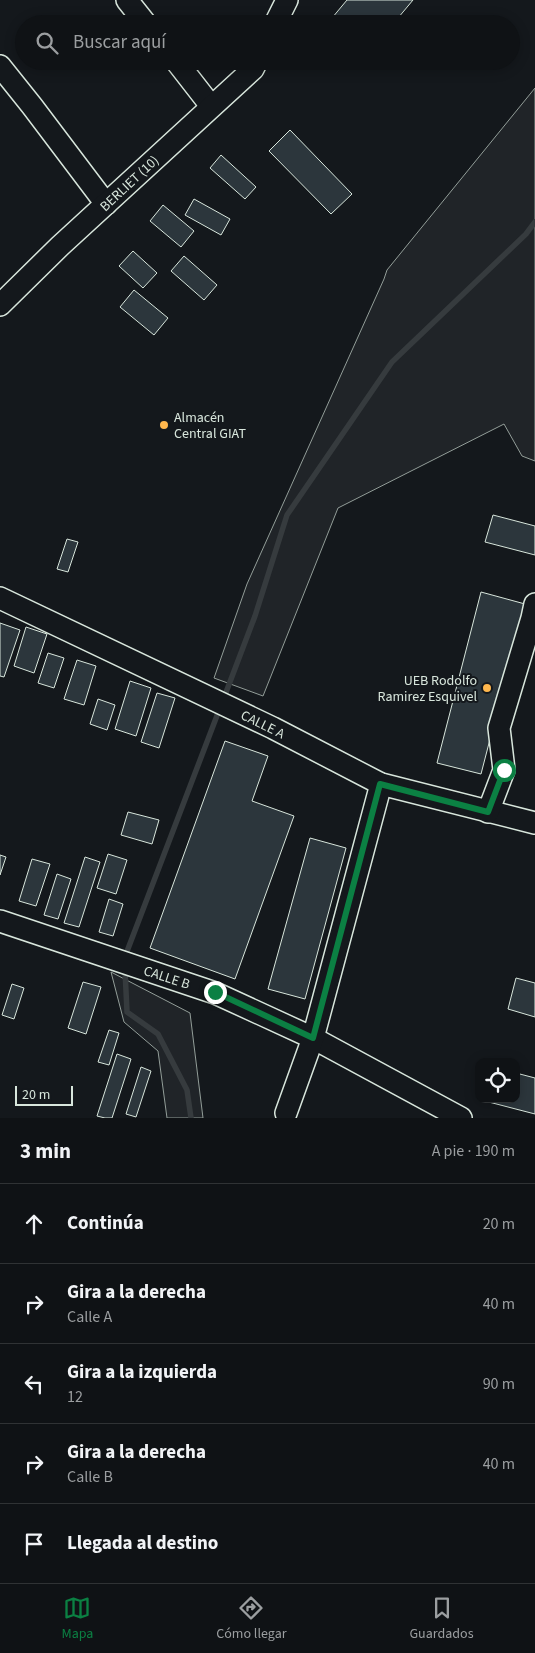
<!DOCTYPE html>
<html lang="es">
<meta charset="utf-8">
<style>
:root{--surface:#0f1215;--page:#181b1e;--text:#f1f3f6;--muted:#9b9ea0;--line:#2f3234;--accent:#0b8043}
body{margin:0;font-family:"Source Sans 3",sans-serif;background:var(--page);color:var(--text)}
.controls{position:absolute;right:15px;bottom:15px;display:grid;overflow:hidden;border-radius:10px;box-shadow:0 2px 12px #0003}
.controls button{width:45px;height:45px;display:grid;place-items:center;padding:0;border:0;border-bottom:1px solid var(--line);background:var(--surface);color:var(--text);font:25px sans-serif}
.scale{position:absolute;left:15px;bottom:12px;width:58px;box-sizing:border-box;padding-left:5px;border:2px solid #d8e6dc;border-top:0;font-size:14px;line-height:18px;white-space:nowrap;color:#d8e6dc;-webkit-text-stroke:4px #14181c;paint-order:stroke}
.stop{position:absolute;width:15px;height:15px;margin:-11px;border:4px solid #0b8043;border-radius:50%;background:#fff}
.stop.end{background:#0b8043;border-color:#fff;box-shadow:0 1px 5px #0008}
.list{margin:0;padding:0;list-style:none}
h2{display:flex;justify-content:space-between;align-items:center;height:65px;margin:0;padding:0 20px;font-size:21px}
h2 small{font-size:16px;font-weight:400;color:var(--muted)}
.list li{display:grid;grid-template-columns:32px 1fr auto;gap:15px;align-items:center;box-sizing:border-box;height:80px;padding:0 20px;border-top:1px solid var(--line)}
.list b{display:block;font-size:19px;white-space:nowrap}
.list p{margin:0;font-size:16px;white-space:nowrap;color:var(--muted)}
.list em{font-size:16px;font-style:normal;color:var(--muted)}
.icon{flex:none;width:28px;height:28px;fill:none;stroke:currentColor;stroke-width:2;stroke-linecap:round;stroke-linejoin:round}
.map{position:relative;flex:none;width:535px;height:1118px;overflow:hidden}
.search{position:absolute;background:var(--surface);box-shadow:0 2px 12px #0003;left:15px;right:15px;top:15px;height:55px;display:flex;align-items:center;gap:12px;box-sizing:border-box;padding:0 18px;border-radius:28px;color:var(--muted);font-size:19px}
.sheet{height:465px;background:var(--surface)}
nav{display:flex;justify-content:space-around;align-items:center;box-sizing:border-box;height:70px;border-top:1px solid var(--line);background:var(--surface);font-size:14px;color:var(--muted)}
nav a{display:grid;justify-items:center;gap:2px}
nav .on{color:var(--accent)}
.map>svg:first-child{display:block}
.green{fill:#202428;stroke:#939e99}
.lines{fill:none;stroke-linecap:round;stroke-linejoin:round}
.stream{stroke:#363b3e;stroke-width:5.5}
.building{fill:#2c363c;stroke:#d8e6dc}
.minor-casing{stroke:#d8e6dc;stroke-width:24}
.minor{stroke:#14181c;stroke-width:21}
.route{stroke:#0b8043;stroke-width:6}
.poi-dot{fill:#ffb74d;stroke:#14181c;stroke-width:2}
.labels{text-anchor:middle;stroke-width:4;stroke-linejoin:round;paint-order:stroke}
.street-label{font-size:14px;fill:#d8e6dc;stroke:#14181c}
.poi-label{font-size:14px;fill:#d8e6dc;stroke:#14181c;text-anchor:start}
</style>
<div class="map">
<svg width="535" height="1118" viewBox="0 0 535 1118">
<rect width="100%" height="100%" fill="#14181c"/>
<g class="green">
<path d="M535,88V461L522,456L504,424L338,508L263,696L214,678L247,584L384,279L387,270Z"/>
<path d="M111,972L190,1013L203,1118H167L158,1051L124,1022Z"/>
</g>
<g class="lines">
<g class="stream">
<path d="M225,695L255,616L287,515L392,362L526,234L535,222"/>
<path d="M126,954L218,713"/>
<path d="M125,970L127,1012L158,1034L187,1090L191,1118"/>
</g>
</g>
<g class="building">
<path d="M347,0H413L393,24H327Z"/>
<path d="M344,61H360L353,69Z"/>
<path d="M290,130L352,194L331,214L269,151Z"/>
<path d="M221,155L256,187L245,199L210,168Z"/>
<path d="M194,199L230,219L221,235L185,215Z"/>
<path d="M163,205L194,231L181,247L150,221Z"/>
<path d="M133,251L157,273L143,288L119,266Z"/>
<path d="M184,256L217,285L204,300L171,271Z"/>
<path d="M134,290L168,318L154,335L120,307Z"/>
<path d="M493,515L535,526V555L485,542Z"/>
<path d="M67,539L78,542L68,572L57,569Z"/>
<path d="M481,592L525,604L481,774L437,763Z"/>
<path d="M0,623L20,630L4,677L0,676Z"/>
<path d="M26,627L47,634L34,673L14,666Z"/>
<path d="M48,653L64,658L54,688L38,683Z"/>
<path d="M77,660L96,666L84,705L64,699Z"/>
<path d="M130,681L151,688L136,736L115,729Z"/>
<path d="M157,693L175,698L159,748L141,742Z"/>
<path d="M98,699L115,705L107,730L90,724Z"/>
<path d="M225,741L268,756L252,801L294,816L235,979L150,948Z"/>
<path d="M128,812L159,820L152,844L121,835Z"/>
<path d="M310,838L346,848L305,999L268,989Z"/>
<path d="M108,854L127,860L116,894L97,888Z"/>
<path d="M0,855L6,857L0,875Z"/>
<path d="M85,857L100,862L79,927L64,923Z"/>
<path d="M32,859L50,864L36,906L19,901Z"/>
<path d="M57,874L71,879L58,919L44,915Z"/>
<path d="M109,899L123,904L113,936L99,932Z"/>
<path d="M516,978L535,983V1017L508,1009Z"/>
<path d="M83,982L101,987L86,1034L68,1028Z"/>
<path d="M12,984L24,988L14,1019L2,1015Z"/>
<path d="M109,1030L119,1033L109,1065L98,1062Z"/>
<path d="M117,1054L131,1059L112,1118H105L97,1116Z"/>
<path d="M141,1067L151,1071L136,1117L126,1114Z"/>
<path d="M516,1073L535,1078V1114L481,1100L516,1099Z"/>
</g>
<g class="lines">
<g class="minor-casing">
<g id="minor">
<path d="M127,0L146,24"/>
<path d="M275,24L287,0"/>
<path d="M176,61L211,106"/>
<path d="M0,66L32,106L106,204"/>
<path d="M0,305L60,246L253,69L257,61"/>
<path d="M0,598L273,728L381,784L535,823"/>
<path d="M488,812L504,770L499,728L532,618L535,604"/>
<path d="M0,921L215,993L313,1038L461,1118"/>
<path d="M286,1113L313,1038L381,784"/>
</g>
</g>
<use href="#minor" class="minor"/>
</g>
<g class="lines">
<path class="route" d="M215,992L313,1038L380,784L488,812L504,770"/>
</g>
<g class="poi-dot">
<circle cx="164" cy="425" r="5"/>
<circle cx="487" cy="688" r="5"/>
</g>
<g class="labels">
<g class="street-label">
<text transform="translate(129 183) rotate(-43)" y="5">BERLIET (10)</text>
<text transform="translate(263 724) rotate(26)" y="5">CALLE A</text>
<text transform="translate(167 977) rotate(18)" y="5">CALLE B</text>
</g>
<g class="poi-label">
<text x="174" y="422">Almacén<tspan x="174" dy="16">Central GIAT</tspan></text>
<text x="477" y="685" text-anchor="end">UEB Rodolfo<tspan x="477" dy="16">Ramirez Esquivel</tspan></text>
</g>
</g>
</svg>
<div class="controls">
<button><svg class="icon" aria-label="locate" viewBox="0 0 24 24"><circle cx="12" cy="12" r="6"/><path d="M12 2v4M12 18v4M2 12h4M18 12h4"/></svg></button>
</div>
<div class="scale">20 m</div>
<div class="stop" style="left:504px;top:770px"></div>
<div class="stop end" style="left:215px;top:992px"></div>
<div class="search"><svg class="icon" aria-label="search" viewBox="0 0 24 24"><circle cx="10" cy="10" r="6"/><path d="M15 15l6 6"/></svg>Buscar aquí</div>
</div>
<section class="sheet">
<h2>3 min<small>A pie · 190 m</small></h2>
<ul class="list">
<li><svg class="icon" aria-label="ahead" viewBox="0 0 24 24"><path d="M12 20V5M6 11l6-6 6 6"/></svg><div><b>Continúa</b></div><em>20 m</em></li>
<li><svg class="icon" aria-label="right" viewBox="0 0 24 24"><path d="M7 20v-9h11M14 6l5 5-5 5"/></svg><div><b>Gira a la derecha</b><p>Calle A</p></div><em>40 m</em></li>
<li><svg class="icon" aria-label="left" viewBox="0 0 24 24"><path d="M17 20v-9H6M10 6l-5 5 5 5"/></svg><div><b>Gira a la izquierda</b><p>12</p></div><em>90 m</em></li>
<li><svg class="icon" aria-label="right" viewBox="0 0 24 24"><path d="M7 20v-9h11M14 6l5 5-5 5"/></svg><div><b>Gira a la derecha</b><p>Calle B</p></div><em>40 m</em></li>
<li><svg class="icon" aria-label="arrive" viewBox="0 0 24 24"><path d="M6 21V4h12l-3 4 3 4H6"/></svg><div><b>Llegada al destino</b></div></li>
</ul>
</section>
<nav>
<a class="on"><svg class="icon" aria-label="map" viewBox="0 0 24 24"><path d="M3 6l6-2 6 2 6-2v14l-6 2-6-2-6 2zM9 4v14M15 6v14"/></svg>Mapa</a>
<a><svg class="icon" aria-label="directions" viewBox="0 0 24 24"><path d="M12 3l9 9-9 9-9-9zM9 14v-3h6M13 9l2 2-2 2"/></svg>Cómo llegar</a>
<a><svg class="icon" aria-label="saved" viewBox="0 0 24 24"><path d="M7 4h10v16l-5-4-5 4z"/></svg>Guardados</a>
</nav>
